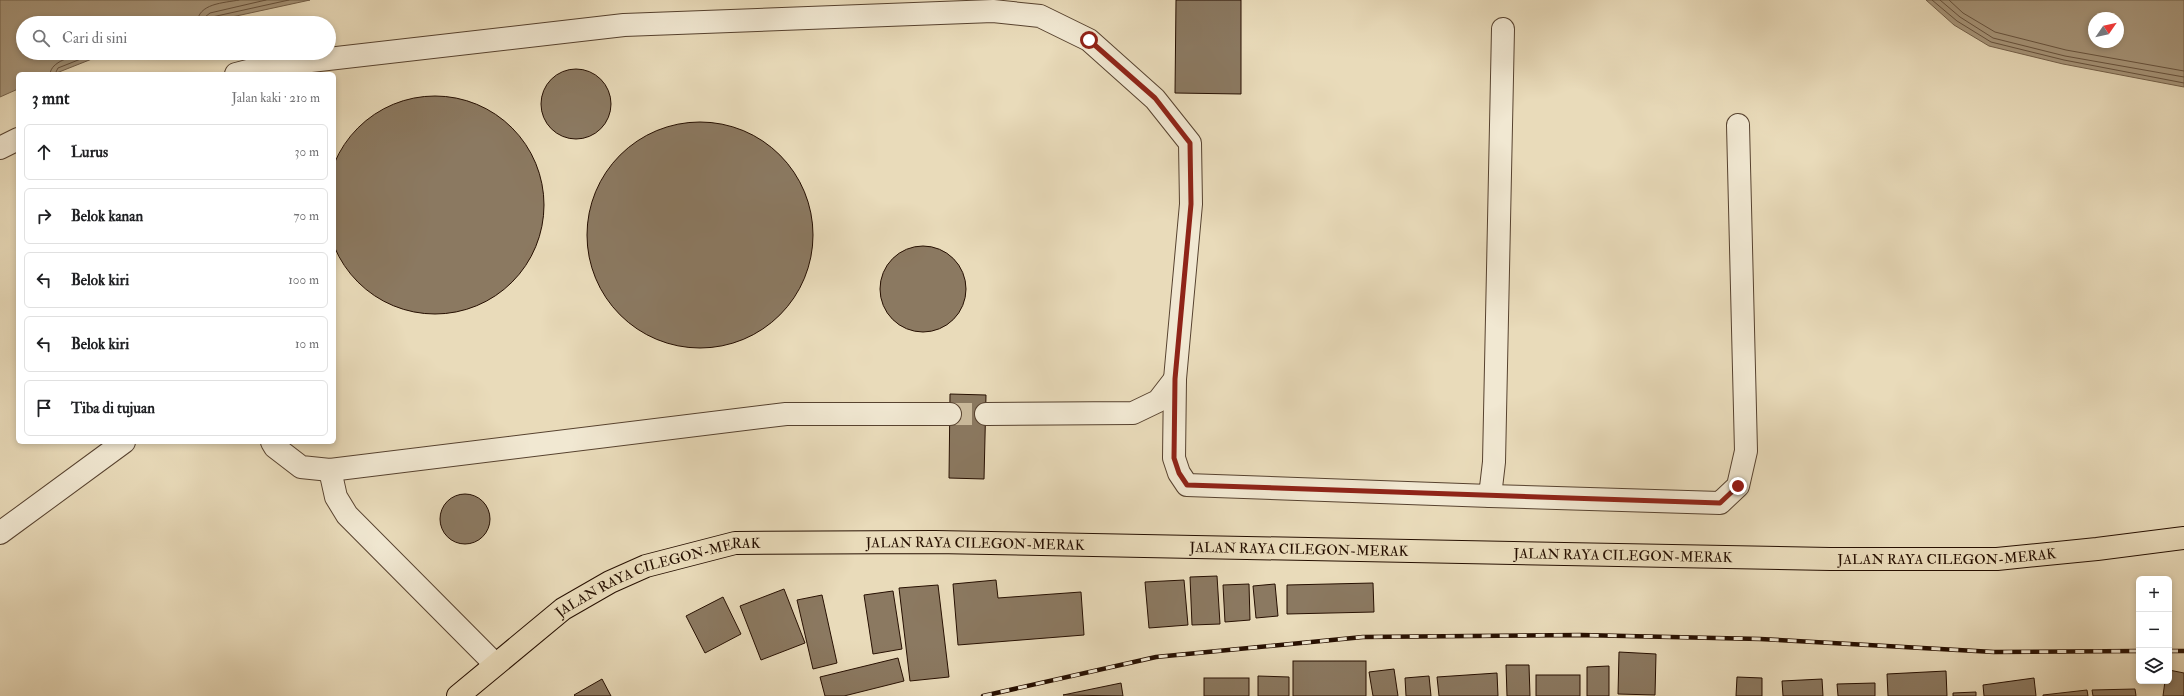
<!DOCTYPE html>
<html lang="id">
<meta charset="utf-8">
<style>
:root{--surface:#fff;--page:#f2f2f2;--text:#202124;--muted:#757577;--line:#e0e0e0}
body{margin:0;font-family:"IM FELL Double Pica",serif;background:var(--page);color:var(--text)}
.controls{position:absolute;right:12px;bottom:12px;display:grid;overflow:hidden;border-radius:6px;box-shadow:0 2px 6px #0003}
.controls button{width:36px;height:36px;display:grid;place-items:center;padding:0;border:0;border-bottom:1px solid var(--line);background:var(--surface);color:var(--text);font:20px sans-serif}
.compass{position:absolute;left:2088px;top:12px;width:36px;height:36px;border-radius:50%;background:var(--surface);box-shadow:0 2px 6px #0003;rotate:56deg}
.stop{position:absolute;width:12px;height:12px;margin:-9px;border:3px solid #8f2418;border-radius:50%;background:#fff}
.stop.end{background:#8f2418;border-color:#fff;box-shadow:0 1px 4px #0008}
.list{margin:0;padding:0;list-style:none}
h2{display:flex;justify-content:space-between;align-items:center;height:52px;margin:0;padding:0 16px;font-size:17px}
h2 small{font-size:13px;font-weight:400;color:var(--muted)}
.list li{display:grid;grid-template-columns:26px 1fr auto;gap:12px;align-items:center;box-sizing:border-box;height:56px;margin:0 8px 8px;padding:0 8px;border:1px solid var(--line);border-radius:6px}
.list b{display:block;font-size:15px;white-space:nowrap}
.list em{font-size:13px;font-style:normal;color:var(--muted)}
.icon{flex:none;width:22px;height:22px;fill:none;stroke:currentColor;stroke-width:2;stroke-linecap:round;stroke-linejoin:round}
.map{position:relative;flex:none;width:2184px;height:696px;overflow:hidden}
.search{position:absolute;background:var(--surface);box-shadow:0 2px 6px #0003;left:16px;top:16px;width:320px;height:44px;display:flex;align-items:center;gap:10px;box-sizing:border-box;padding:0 14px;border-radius:22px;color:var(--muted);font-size:15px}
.panel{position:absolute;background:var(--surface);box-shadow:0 2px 6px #0003;left:16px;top:72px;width:320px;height:372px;border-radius:6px}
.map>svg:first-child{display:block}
.water{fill:#a7967b;stroke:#73604a;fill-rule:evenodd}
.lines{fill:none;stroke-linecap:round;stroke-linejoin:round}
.shore{stroke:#66523e;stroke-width:1}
.building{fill:#8b7961;stroke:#260f01}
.minor-tunnel{stroke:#ccbc9e;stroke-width:22;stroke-dasharray:22 11;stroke-linecap:butt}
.minor-casing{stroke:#57422f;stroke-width:24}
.highway-casing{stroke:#260f01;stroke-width:24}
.minor{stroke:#f1e8d2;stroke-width:22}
.highway{stroke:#e9dbba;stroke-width:22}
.rail-casing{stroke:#260f01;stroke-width:4.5}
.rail{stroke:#f1e8d2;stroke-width:3;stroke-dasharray:9;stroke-linecap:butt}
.route{stroke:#8f2418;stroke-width:5}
.labels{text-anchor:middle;stroke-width:3.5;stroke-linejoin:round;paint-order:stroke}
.street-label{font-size:14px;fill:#260f01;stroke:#f1e8d2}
</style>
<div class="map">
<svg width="2184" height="696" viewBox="0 0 2184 696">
<rect width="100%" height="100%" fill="#e9dbba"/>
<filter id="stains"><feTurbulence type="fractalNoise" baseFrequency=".005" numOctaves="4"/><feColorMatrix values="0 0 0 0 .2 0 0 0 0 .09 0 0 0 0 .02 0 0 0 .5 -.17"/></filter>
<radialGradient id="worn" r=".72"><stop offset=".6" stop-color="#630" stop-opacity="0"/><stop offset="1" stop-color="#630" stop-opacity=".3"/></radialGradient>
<g class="water">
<path d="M0,0H310L204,23H23V53H107L54,74H18V89L0,97Z"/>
<path d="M1926,0H2184V87L2063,64L1989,46L1954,25ZM2094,18H2118V42H2094Z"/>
</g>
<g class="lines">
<g class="shore">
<path d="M1932,0L1957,21L1991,42L2064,60L2184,83"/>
<path d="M1940,0L1960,17L1993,38L2065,56L2184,77"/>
<path d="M1949,0L1963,13L1995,32L2066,50L2184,71"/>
<path d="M197,23C198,3 224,3 239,0"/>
<path d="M203,23L205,17L210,13L266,0"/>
<path d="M208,23L212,17L289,0"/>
<path d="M50,74C51,61 72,57 83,53"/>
<path d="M55,74L58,68L96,53"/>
</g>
</g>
<g class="building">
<path d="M1176,0H1241V94L1175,93Z"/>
<circle cx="576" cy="104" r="35"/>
<circle cx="435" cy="205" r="109"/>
<circle cx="700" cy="235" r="113"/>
<circle cx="923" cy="289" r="43"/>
<path d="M950,394L986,395L984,479L949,478Z"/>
<circle cx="465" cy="519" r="25"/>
<path d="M1217,576L1220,624L1192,625L1190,577Z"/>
<path d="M996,580L998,598L1081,592L1084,635L958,645L953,584Z"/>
<path d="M1184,580L1188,625L1149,628L1145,582Z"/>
<path d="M1373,583L1374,612L1287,614V585Z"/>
<path d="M1249,584L1250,620L1225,622L1223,585Z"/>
<path d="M1275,584L1278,616L1256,618L1253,586Z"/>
<path d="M938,585L949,677L910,681L899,588Z"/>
<path d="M784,589L805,643L761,660L740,606Z"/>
<path d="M893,591L902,649L873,654L864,595Z"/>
<path d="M822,595L837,663L813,669L797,600Z"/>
<path d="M723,597L741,634L705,653L686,616Z"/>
<path d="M1619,652L1656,654L1655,695L1618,694Z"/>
<path d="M898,658L904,681L844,696H825L820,677Z"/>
<rect x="1293" y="661" width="73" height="35"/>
<path d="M1506,665H1529L1530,696H1507Z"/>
<path d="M1609,666V696H1587V667Z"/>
<path d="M1394,669L1398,696H1373L1369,672Z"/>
<path d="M2169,670L2184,673V696H2163L2165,681H2169Z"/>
<path d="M1946,671L1947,696H1888L1887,674Z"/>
<path d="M1497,673L1498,696H1439L1437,677Z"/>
<rect x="1536" y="675" width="44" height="21"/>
<path d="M1258,676L1289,677V696H1258Z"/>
<path d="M1429,676L1431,696H1406L1405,678Z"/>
<path d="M1737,677L1762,678V696H1736Z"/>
<rect x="1204" y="678" width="45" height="18"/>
<path d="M2034,678L2036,696H1984L1983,685Z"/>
<path d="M602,679L611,696H575L574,695Z"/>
<path d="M1822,679L1823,696H1783L1782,681Z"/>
<path d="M1121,683L1123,696L1063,695Z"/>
<path d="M1875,683V696H1838L1837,684Z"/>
<path d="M2135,689L2136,696H2093L2092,690Z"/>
<path d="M2087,690L2088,696H2043V695Z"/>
<path d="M1976,692V696H1953V693Z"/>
</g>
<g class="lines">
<path class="minor-tunnel" d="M950,414H986"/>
<g class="minor-casing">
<g id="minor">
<path d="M236,74L267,66L624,25L993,11L1040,16L1089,40L1155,99L1190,143L1191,204L1175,379L1174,458L1179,473L1187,485L1490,496L1494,462L1503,29"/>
<path d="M0,148L18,139"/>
<path d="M986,414L1133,413L1158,401L1175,379"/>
<path d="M272,442L275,447L301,467L330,470L786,414H950"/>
<path d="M330,470L336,497L347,515L495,664"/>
<path d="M1490,496L1720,503L1738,486L1746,451L1738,125"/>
<path d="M0,533L124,442"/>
</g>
</g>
<g class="highway-casing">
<g id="highway">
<path id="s1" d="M458,696L563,609L610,582L646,566L735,543L935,542L1830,559H1997L2097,549L2184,538"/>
</g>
</g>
<use href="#minor" class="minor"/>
<use href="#highway" class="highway"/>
<g class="rail-casing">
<g id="rail">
<path d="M2169,651H2184"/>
<path d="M983,696L1156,657L1363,637L1581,635L1760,639L1994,652L2139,651"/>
</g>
</g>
<use href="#rail" class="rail"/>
</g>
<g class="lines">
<path class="route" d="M1089,40L1155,98L1190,143L1191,204L1175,379L1174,458L1179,473L1187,485L1720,503L1738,486"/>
</g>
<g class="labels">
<g class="street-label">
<text dy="5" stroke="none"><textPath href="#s1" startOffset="562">JALAN RAYA CILEGON-MERAK</textPath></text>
<text dy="5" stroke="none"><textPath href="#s1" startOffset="886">JALAN RAYA CILEGON-MERAK</textPath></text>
<text dy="5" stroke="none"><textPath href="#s1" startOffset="1210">JALAN RAYA CILEGON-MERAK</textPath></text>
<text dy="5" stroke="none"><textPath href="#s1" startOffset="1534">JALAN RAYA CILEGON-MERAK</textPath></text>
<text dy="5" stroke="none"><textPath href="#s1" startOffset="238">JALAN RAYA CILEGON-MERAK</textPath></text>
</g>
</g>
<rect width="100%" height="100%" filter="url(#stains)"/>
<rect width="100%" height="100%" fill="url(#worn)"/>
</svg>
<div class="controls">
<button>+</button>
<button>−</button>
<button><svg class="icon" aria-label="layers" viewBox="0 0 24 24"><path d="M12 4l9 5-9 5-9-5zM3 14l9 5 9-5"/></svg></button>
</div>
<svg class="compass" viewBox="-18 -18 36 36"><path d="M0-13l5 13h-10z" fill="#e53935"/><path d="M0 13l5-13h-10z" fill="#757577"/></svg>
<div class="stop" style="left:1089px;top:40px"></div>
<div class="stop end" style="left:1738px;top:486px"></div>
<div class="search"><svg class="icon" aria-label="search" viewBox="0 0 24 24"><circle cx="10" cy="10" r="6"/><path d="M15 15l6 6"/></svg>Cari di sini</div>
<section class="panel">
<h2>3 mnt<small>Jalan kaki · 210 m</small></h2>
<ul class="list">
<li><svg class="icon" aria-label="ahead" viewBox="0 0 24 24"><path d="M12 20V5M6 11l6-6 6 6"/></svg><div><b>Lurus</b></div><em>30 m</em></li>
<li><svg class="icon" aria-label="right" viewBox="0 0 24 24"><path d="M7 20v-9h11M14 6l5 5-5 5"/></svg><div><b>Belok kanan</b></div><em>70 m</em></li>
<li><svg class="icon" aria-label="left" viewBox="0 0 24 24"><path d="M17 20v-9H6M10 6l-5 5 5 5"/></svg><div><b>Belok kiri</b></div><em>100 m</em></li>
<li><svg class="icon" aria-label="left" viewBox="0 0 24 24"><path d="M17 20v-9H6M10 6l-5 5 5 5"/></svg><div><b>Belok kiri</b></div><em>10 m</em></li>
<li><svg class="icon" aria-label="arrive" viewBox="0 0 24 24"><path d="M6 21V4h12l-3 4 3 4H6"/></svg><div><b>Tiba di tujuan</b></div></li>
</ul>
</section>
</div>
